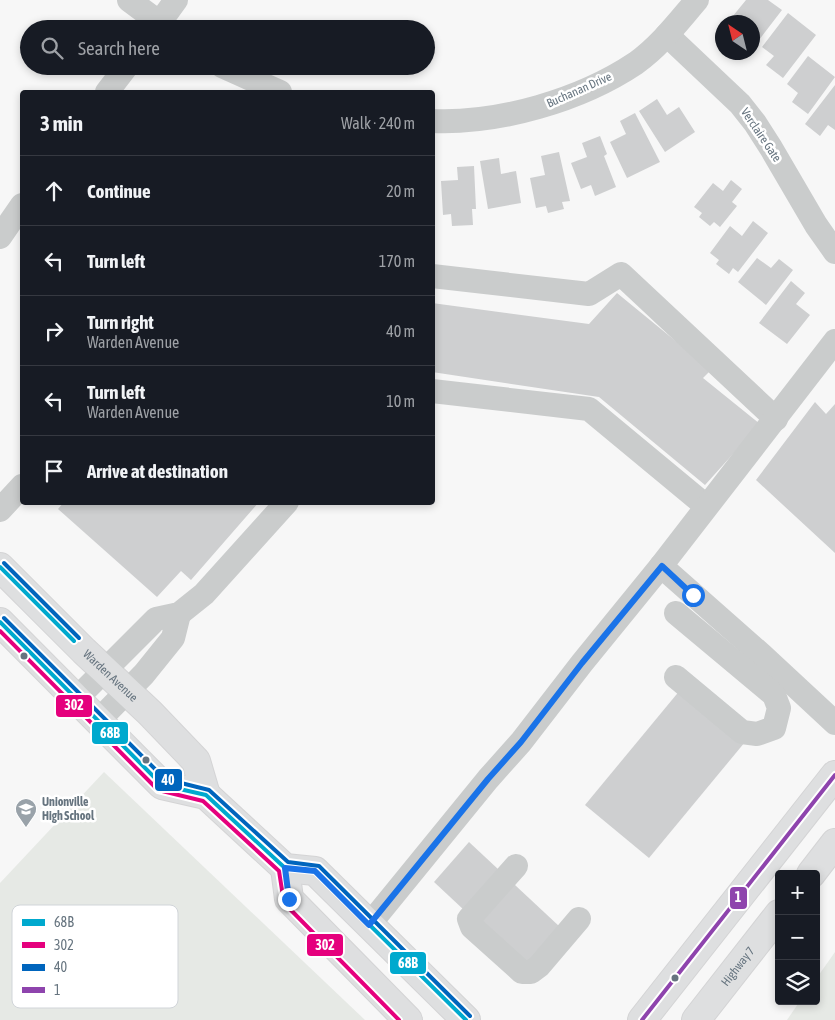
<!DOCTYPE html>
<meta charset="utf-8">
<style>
:root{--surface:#171b24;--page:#20242c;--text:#f1f3f6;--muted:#9ea1a6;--line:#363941}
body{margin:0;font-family:"Asap Condensed",sans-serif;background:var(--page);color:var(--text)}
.controls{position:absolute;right:15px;bottom:15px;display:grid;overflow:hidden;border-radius:5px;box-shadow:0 2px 8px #0003}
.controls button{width:45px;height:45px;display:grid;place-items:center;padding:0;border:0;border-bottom:1px solid var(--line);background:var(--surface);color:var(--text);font:25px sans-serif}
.compass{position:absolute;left:715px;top:15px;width:45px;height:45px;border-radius:50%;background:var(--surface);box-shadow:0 2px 8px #0003;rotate:325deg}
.stop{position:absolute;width:15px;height:15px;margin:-11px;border:4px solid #1a73e8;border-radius:50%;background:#fff}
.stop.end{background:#1a73e8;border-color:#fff;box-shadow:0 1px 5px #0008}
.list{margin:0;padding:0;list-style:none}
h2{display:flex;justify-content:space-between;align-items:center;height:65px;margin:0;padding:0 20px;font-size:21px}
h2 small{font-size:16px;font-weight:400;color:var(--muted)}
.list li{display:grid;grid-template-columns:32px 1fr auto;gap:15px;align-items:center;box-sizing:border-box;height:70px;padding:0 20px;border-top:1px solid var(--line)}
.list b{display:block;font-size:19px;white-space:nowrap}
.list p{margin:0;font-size:16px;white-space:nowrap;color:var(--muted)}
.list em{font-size:16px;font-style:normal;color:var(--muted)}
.icon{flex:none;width:28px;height:28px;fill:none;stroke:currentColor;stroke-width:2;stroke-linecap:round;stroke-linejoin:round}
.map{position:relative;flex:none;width:835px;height:1020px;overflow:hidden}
.search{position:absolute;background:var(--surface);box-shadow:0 2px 8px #0003;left:20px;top:20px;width:415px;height:55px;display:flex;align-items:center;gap:12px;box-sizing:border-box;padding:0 18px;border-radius:28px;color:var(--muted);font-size:19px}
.panel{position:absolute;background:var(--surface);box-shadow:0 2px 8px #0003;left:20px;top:90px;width:415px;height:415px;border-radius:5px}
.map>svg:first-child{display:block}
.green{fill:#e6e9e5}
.building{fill:#cecfd0}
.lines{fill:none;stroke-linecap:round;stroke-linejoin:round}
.major-casing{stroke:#d4d4d5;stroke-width:30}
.minor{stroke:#cacccc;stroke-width:24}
.major{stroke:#dedfe0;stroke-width:28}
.bus-1-casing{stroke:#fff;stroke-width:8}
.bus-2-casing{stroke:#fff;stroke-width:8}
.bus-3-casing{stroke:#fff;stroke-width:8}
.bus-4-casing{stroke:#fff;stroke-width:8}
.bus-1{stroke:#00a9ce;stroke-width:4}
.bus-2{stroke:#e5007d;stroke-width:4}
.bus-3{stroke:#0065bd;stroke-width:4}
.bus-4{stroke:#8e44ad;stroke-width:4}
.route{stroke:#1a73e8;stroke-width:6}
.bus-dot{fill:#66747f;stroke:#fff;stroke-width:2}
.labels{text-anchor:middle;stroke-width:5;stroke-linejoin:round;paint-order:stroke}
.street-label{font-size:12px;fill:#66747f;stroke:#fff}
.poi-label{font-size:12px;font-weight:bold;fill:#66747f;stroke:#fff;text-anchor:start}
.key{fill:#fff;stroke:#d1d5d9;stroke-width:1}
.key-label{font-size:14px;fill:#66747f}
.line-badge{stroke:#fff;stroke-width:2}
.badge-label{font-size:14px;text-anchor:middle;font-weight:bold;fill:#fff}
</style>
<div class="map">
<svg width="835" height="1020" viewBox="0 0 835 1020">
<rect width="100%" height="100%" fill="#f7f7f7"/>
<g class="green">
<path d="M104,772L365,1020H0V883Z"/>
<path d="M835,952V1020H787L800,1001H816V979Z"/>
</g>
<g class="building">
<path d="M746,0H768L782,10L752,49V22H728Z"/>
<path d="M788,13L816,35L783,78L766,65L774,56L762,47Z"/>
<path d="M808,56L835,77L808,114L792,102L798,93L787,84Z"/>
<path d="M835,85V130L828,125L820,136L805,124Z"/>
<path d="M657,99L667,115L679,107L695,132L665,152L639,111Z"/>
<path d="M635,113L660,162L627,178L610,142L626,134L620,121Z"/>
<path d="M600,136L607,154L604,156L616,187L595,196L591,185L581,189L571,163L587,157L582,143Z"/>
<path d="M559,152L570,201L562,202L564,209L548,213L546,206L536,208L530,178L545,175L541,156Z"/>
<path d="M499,158L501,174L516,171L521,203L488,209L480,161Z"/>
<path d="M474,166L476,209H472L473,225L452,226L451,214L443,215L441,181L458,180L457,167Z"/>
<path d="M731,180L742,189L732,202L737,206L720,227L714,222L710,226L699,217L702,213L694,207L713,183L723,191Z"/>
<path d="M753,221L768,233L738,272L733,268L729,274L716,264L719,260L710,253L730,226L742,236Z"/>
<path d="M757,258L771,268L779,259L793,270L766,305L738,282Z"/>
<path d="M791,281L805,293L796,304L810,315L787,344L759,323Z"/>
<path d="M617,293L711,370L703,378L760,424L705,485L599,397L432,372V303L589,324Z"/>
<path d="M815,402L826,414L835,404V553L756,480Z"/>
<path d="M64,502H259L191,580L181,571L157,597L58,509Z"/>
<path d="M681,689L745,742L649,858L585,805Z"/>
<path d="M469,842L560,927L526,968L434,882Z"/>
</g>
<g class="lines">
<g class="major-casing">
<g id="major">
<path id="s1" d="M0,567L84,651L150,713L196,761L206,795"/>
<path d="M0,622L162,785L206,795L285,868L315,871L466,1020"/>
<path d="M285,868L289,899L408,1020"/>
<path d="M811,874L835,843"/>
<path d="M642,1020L835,775"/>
<path id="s2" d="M696,1020L779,914"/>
</g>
</g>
<g class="minor">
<path d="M129,0L168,29"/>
<path d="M155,29L176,0"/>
<path d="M667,35L740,104L755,123L771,148L816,225L835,252"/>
<path d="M222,66L280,92"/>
<path d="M107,92L127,66"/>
<path d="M432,121C499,124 581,100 636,63C660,46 678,22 697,0"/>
<path d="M0,237L22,205"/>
<path d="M432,276L589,294L621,274L776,419"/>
<path d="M432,391L589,409L706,506"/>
<path d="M0,510L22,486"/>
<path d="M661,566L763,656L835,723"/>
<path d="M676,677L742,732L757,734L774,728L779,708L774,695L676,613"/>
<path d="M76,699L156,619L179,614L204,594L287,502"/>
<path d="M99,720L144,674L173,638L179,614"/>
<path d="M516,866L469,919L472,927L522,972H531L539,966L579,919"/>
<path d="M369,925L488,779L521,742L582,663L661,566L835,341"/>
</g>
<use href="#major" class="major"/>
<g class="bus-1-casing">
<g id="bus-1">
<path d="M0,567L74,641"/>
<path d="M0,622L162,785L206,795L285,868L315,871L466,1020"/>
</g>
</g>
<g class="bus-2-casing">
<path id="bus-2" d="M0,631L158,790L203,801L279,871L284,903L399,1020"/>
</g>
<g class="bus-3-casing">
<g id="bus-3">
<path d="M4,563L79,638"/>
<path d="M4,618L165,779L209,790L288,862L319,866L470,1016"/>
</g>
</g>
<g class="bus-4-casing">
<path id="bus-4" d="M642,1020L835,775"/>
</g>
<use href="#bus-1" class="bus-1"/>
<use href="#bus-2" class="bus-2"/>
<use href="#bus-3" class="bus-3"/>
<use href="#bus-4" class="bus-4"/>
</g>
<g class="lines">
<path class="route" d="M289,899L285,868L315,871L369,925L488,779L521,742L582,663L662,566L693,595"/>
</g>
<defs>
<g id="school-pin" transform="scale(1.125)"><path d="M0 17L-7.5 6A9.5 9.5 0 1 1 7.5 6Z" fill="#99a2a9" stroke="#fff"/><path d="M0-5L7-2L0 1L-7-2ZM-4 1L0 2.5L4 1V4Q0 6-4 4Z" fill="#fff"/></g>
</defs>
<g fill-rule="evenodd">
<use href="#school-pin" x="26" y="809"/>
</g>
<g class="bus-dot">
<circle cx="24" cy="656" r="4.5"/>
<circle cx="146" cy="760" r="4.5"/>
<circle cx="675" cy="978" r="4.5"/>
</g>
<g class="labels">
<g class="street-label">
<text transform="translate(579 90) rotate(-24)" y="4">Buchanan Drive</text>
<text transform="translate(761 135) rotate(56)" y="4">Verclaire Gate</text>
<text dy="4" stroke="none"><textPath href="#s1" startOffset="155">Warden Avenue</textPath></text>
<text dy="4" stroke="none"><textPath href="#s2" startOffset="68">Highway 7</textPath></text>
</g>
<g class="poi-label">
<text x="42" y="806">Unionville<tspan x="42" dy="14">High School</tspan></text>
</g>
</g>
<rect x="12" y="905" width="166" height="103" rx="8" class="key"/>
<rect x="22" y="919" width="23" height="7" fill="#00a9ce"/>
<rect x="22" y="942" width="23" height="6" fill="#e5007d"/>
<rect x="22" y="964" width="23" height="7" fill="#0065bd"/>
<rect x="22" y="987" width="23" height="6" fill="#8e44ad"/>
<g class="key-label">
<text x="54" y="927">68B</text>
<text x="54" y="950">302</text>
<text x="54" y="972">40</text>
<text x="54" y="995">1</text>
</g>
<g class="line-badge">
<rect x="55" y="694" width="38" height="24" rx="5" fill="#e5007d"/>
<rect x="91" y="721" width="38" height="24" rx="5" fill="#00a9ce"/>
<rect x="154" y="768" width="29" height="24" rx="5" fill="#0065bd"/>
<rect x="729" y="886" width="19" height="24" rx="5" fill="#8e44ad"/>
<rect x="306" y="933" width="38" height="24" rx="5" fill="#e5007d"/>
<rect x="389" y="951" width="38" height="24" rx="5" fill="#00a9ce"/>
</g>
<g class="badge-label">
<text x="74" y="710">302</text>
<text x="110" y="738">68B</text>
<text x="168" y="785">40</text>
<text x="738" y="902">1</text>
<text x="325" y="950">302</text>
<text x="408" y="968">68B</text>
</g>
</svg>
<div class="controls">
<button>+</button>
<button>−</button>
<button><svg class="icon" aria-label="layers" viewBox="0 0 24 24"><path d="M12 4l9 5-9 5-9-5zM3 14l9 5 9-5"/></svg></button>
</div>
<svg class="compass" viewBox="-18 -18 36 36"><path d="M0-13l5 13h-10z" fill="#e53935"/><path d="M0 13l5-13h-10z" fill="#9ea1a6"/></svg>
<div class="stop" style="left:693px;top:595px"></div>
<div class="stop end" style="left:289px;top:899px"></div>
<div class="search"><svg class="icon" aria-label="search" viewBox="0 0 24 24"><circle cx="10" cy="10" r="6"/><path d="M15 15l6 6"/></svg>Search here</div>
<section class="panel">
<h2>3 min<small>Walk · 240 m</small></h2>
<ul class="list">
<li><svg class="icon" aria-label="ahead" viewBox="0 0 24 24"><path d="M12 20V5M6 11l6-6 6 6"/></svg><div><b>Continue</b></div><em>20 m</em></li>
<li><svg class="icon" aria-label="left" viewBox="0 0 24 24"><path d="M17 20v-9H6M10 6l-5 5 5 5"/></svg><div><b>Turn left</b></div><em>170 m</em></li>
<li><svg class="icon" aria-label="right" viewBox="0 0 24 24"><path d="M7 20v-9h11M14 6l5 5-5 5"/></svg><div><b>Turn right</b><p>Warden Avenue</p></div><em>40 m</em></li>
<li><svg class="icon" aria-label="left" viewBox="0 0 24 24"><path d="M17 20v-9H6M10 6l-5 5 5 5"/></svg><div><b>Turn left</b><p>Warden Avenue</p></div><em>10 m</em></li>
<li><svg class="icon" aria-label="arrive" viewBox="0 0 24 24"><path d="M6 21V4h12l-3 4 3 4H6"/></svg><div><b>Arrive at destination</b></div></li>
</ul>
</section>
</div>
